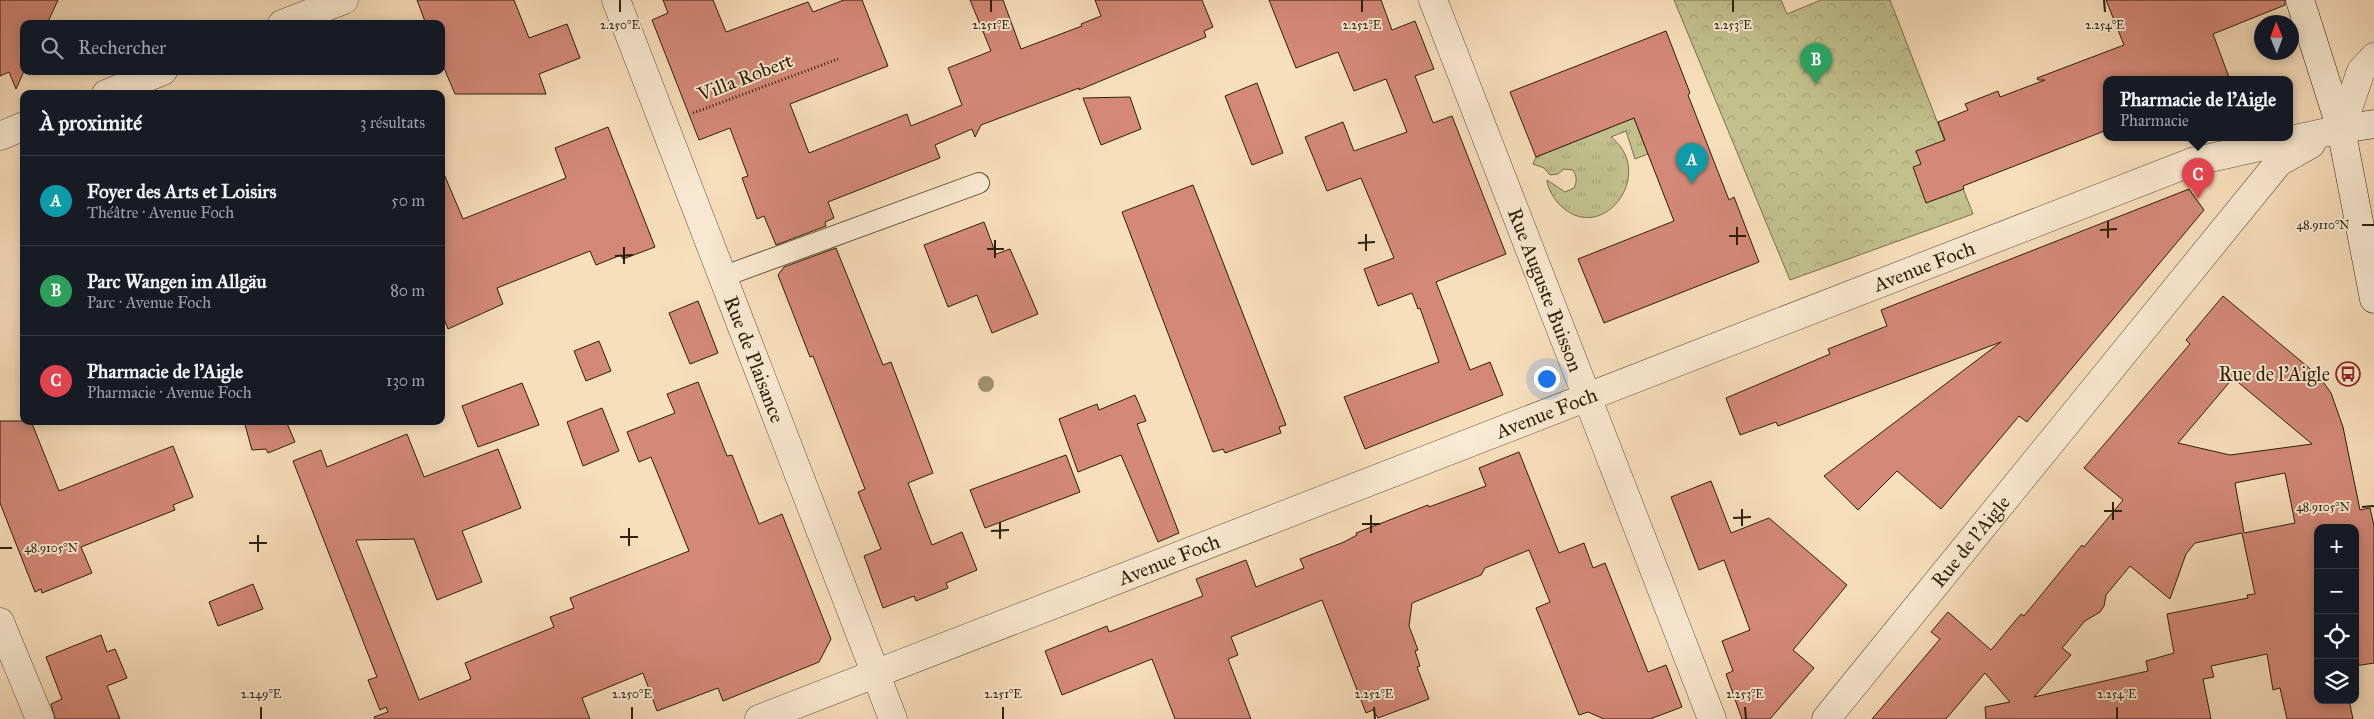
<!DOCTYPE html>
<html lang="fr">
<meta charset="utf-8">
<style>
:root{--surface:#171b24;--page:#20242c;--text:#f1f3f6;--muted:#9ea1a6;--line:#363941;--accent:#c59692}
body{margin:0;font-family:"IM FELL Great Primer",serif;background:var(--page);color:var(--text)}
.controls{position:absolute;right:15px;bottom:15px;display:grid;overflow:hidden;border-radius:10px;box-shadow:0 2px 12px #0003}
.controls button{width:45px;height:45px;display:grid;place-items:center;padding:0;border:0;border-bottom:1px solid var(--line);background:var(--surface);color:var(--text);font:25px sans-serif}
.compass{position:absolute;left:2254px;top:15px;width:45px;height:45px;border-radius:50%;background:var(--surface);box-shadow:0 2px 12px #0003;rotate:359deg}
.you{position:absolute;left:1546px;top:378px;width:18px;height:18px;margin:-12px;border:4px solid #fff;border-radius:50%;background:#1a73e8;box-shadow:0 0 0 8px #1a73e833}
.badge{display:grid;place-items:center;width:32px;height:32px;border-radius:50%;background:var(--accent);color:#fff;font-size:16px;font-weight:700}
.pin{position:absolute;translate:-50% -41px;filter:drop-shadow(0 1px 2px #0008)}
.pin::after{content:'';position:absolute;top:26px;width:18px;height:15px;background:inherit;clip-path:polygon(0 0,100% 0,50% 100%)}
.popup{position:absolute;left:2103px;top:76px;width:190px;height:65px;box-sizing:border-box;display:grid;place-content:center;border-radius:10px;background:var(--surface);filter:drop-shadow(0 1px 4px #0005);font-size:16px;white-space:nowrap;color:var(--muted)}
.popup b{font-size:19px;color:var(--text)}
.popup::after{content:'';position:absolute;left:50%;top:100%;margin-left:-10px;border:10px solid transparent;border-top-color:var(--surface)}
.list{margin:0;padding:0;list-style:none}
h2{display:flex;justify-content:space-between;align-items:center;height:65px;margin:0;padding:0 20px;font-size:21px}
h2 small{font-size:16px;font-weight:400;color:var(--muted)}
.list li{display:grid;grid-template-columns:32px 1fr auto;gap:15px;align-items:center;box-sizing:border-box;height:90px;padding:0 20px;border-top:1px solid var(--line)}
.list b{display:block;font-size:19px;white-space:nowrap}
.list p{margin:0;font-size:16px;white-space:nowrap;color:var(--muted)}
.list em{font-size:16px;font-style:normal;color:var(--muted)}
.icon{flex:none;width:28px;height:28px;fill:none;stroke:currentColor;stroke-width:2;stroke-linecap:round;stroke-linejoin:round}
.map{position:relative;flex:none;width:2374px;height:719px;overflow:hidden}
.search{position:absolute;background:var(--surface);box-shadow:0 2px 12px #0003;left:20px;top:20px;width:425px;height:55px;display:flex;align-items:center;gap:12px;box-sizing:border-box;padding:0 18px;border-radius:10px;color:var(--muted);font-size:19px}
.panel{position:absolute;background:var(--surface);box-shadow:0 2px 12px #0003;left:20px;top:90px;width:425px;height:335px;border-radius:10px}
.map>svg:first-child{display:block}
.grass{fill:url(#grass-tufts);stroke:#78704a}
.forest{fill:url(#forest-crowns);stroke:#78704a}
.building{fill:#d48978;stroke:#2d1e08;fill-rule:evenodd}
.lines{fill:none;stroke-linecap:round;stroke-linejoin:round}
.lane-casing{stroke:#604e35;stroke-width:22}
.street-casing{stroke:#604e35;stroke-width:29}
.secondary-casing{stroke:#2d1e08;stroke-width:29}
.path{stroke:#2d1e08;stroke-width:3;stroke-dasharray:1 2.5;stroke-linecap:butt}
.lane{stroke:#faead3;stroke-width:20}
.street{stroke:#faead3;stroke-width:28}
.secondary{stroke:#faead3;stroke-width:28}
.tree{fill:#a1906f}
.ticks{fill:none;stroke:#2d1e08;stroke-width:2}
.labels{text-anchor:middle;stroke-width:4;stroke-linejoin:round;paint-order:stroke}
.street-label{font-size:20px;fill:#2d1e08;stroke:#faead3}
.poi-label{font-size:20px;fill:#2d1e08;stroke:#faead3;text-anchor:end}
.ticks-label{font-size:12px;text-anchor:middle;fill:#2d1e08;stroke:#faead3;stroke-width:4;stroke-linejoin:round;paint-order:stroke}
</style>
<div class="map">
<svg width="2374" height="719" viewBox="0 0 2374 719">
<defs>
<pattern id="grass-tufts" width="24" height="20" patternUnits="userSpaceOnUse" patternTransform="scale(1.25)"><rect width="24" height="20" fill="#c2c18d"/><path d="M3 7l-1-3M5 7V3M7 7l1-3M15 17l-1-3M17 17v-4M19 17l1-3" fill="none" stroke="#a7a578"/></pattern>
<pattern id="forest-crowns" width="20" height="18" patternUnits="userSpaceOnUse" patternTransform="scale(1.25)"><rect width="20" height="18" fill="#c2c18d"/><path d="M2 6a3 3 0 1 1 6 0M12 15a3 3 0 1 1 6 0" fill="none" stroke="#a7a578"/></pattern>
</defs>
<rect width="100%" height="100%" fill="#f8dfbc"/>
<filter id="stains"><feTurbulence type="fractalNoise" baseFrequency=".004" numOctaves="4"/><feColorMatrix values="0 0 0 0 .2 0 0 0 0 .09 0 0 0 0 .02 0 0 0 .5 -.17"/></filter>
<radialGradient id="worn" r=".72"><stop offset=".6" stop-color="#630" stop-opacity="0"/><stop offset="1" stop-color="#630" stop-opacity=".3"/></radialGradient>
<path class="grass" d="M1634,118L1648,154L1635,159L1626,131L1611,137C1658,174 1601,248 1559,204C1554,199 1547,187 1547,180L1565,192L1574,188C1577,181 1577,177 1573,170L1564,169L1558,174L1550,175L1544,168L1533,164L1536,157Z"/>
<path class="forest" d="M1674,0H1781L1787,14L1821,0H1890L1973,214L1790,280Z"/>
<g class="building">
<path d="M0,0H58L47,24H24V71L16,89L9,72L0,76Z"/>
<path d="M417,0H514L529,38L567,24L580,58L539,74L546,94H455L441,61V24H426Z"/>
<path d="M663,0H713L726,32L808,2L813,12L844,0H862L888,66L790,104L809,153L907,114L911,126L962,105L948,68L991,51L970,0H1003L1021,49L1082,26L1081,24L1101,16L1095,0H1202L1213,27L1204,31L1206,37L1079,90V88L981,125L975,137L972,129L935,145L940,158L828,202L834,218L825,222L826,226L776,245L764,216L757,219L742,178L748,176L730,128L699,140L652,20L668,13Z"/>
<path d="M1269,0H1381L1392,30L1415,21L1434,69L1415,76L1433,123L1452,116L1506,254L1436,282L1470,370L1490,362L1503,395L1365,449L1344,397L1439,362L1420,308L1418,309L1412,293L1378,306L1364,269L1394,258L1361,178L1327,191L1305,137L1343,122L1354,151L1407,132L1386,79L1354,91L1338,52L1296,68Z"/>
<path d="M2106,0H2285V5L2213,34L2230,80H2107V130L1963,186L1964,189L1926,203L1913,167L1921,164L1916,151L1945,140L1938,122L1968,110L1965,104L1998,91L2000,97L2045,80H2038L2037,78L2124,45Z"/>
<path d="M1666,31L1690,93L1688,95L1729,200L1734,197L1759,262L1604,323L1578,259L1674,221L1634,118L1536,157L1510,92Z"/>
<path d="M1257,83L1283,153L1252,165L1225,96Z"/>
<path d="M1130,97L1141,129L1101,145L1083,98Z"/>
<path d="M608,127L655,247L623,259L621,255L596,265L590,251L497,288L503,304L448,329L441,311V167L463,219L566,178L555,148Z"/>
<path d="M1193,185L1286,425L1279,427L1281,433L1225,453L1223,449L1213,452L1122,212Z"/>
<path d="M2189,189L2204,210L2027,422L2019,416L1941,509L1897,471L1858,510L1824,476L2001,342L1778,426L1776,422L1740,435L1726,398L1830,354L1828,349L1887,326L1881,310Z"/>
<path d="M984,222L996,254L1010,249L1038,314L992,333L977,295L948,307L924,245Z"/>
<path d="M836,248L883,365L891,362L933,473L908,483L932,545L962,532L977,570L946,583L948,588L916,601L914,596L883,608L864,556L881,549L858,492L865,489L813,356L810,357L778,275L784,267Z"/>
<path d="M2223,296L2308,367L2321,379L2331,393L2343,427L2360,510L2370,508L2374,526V663L2355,666V528H2318V700H2349L2353,719H2287L2280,688L2273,690L2267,654L2211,666L2214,677L2203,679L2211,719H1986L1985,707L2010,702L1985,673L1946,719H1872L1940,639L1931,632L1948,612L1991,650L2021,614L2024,616L2082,545L2084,547L2123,500L2084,468L2190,344L2186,340ZM2233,378L2312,444L2230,455L2178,443ZM2285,473L2295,523L2244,533L2235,483ZM2242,533L2255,594L2247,595L2248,598L2167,614L2174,653L2146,661L2148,671L2034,697L2071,655L2062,648L2085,621L2100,612L2104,606L2106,595L2130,566L2170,599L2186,554L2195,543Z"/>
<path d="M698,301L718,353L690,364L669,313Z"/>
<path d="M599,341L611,371L586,381L574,351Z"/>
<path d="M698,382L727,456L732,455L759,524L782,514L831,639L819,662L723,701L718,688L657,711L643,673L582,698L590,719H375L374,717L388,712L386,707L380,710L368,680L377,677L293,461L321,450L327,467L407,434L424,477L498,449L521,508L462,531L482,582L437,600L414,539L356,540L419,700L471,679L465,663L554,627L550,617L574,608L570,598L689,551L651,457L639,462L627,432L675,413L667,394Z"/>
<path d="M522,383L539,425L478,447L462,406Z"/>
<path d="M1135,395L1146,421L1137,424L1179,533L1158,542L1121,455L1078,472L1059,419L1097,404L1099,410Z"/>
<path d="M602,408L619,451L583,466L567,422Z"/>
<path d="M0,421H31L59,491L173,446L193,497L173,505L175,510L81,547L92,573L42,593L41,589L35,592L0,503Z"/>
<path d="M244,421H286L295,442L268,453L266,449L252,450Z"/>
<path d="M1519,452L1559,553L1584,543L1593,568L1605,563L1648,672L1666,665L1682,707L1650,719H1604L1588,712L1579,715L1536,608L1550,602L1529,550L1485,568L1481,575L1412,603L1409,626L1418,650L1415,651L1420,666L1417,667L1429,699L1378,718L1373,710L1366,713L1322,600L1231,637L1238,655L1228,659L1251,719H1175L1152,659L1062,695L1045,651L1107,626L1109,632L1203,596L1196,579L1246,560L1256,587L1304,568L1300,559L1344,542L1357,535L1356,533L1428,505L1429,507L1486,486L1479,468Z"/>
<path d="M1066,455L1080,492L985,528L970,490Z"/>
<path d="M1711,481L1731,533L1769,518L1847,585L1793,650L1814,668L1770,719H1742L1726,674L1733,671L1722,641L1750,630L1724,560L1699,570L1671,497Z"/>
<path d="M253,584L263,609L218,626L209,602Z"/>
<path d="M101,635L107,652L115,649L127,678L107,686L120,719H55L51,704L62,699L46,657Z"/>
</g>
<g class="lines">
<g class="lane-casing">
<path id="lane" d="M722,277L979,183"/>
</g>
<g class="street-casing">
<g id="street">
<path id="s1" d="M616,0L893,719"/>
<path id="s2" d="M1433,0L1712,719"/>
<path d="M282,24L344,0"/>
<path d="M106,94L163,71"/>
<path d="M2341,129L2361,71L2374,57"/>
<path d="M0,136L24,126"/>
<path d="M0,622L40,719"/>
<path id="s3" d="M759,719L2192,162L2341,129"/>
<path id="s4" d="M1826,719L2279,162L2311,144"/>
</g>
</g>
<g class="secondary-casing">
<g id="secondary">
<path d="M2300,0L2341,129L2374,299"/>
<path d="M2341,129L2374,124"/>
</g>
</g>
<path class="path" d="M693,113L838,59"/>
<use href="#lane" class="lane"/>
<use href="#street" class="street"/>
<use href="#secondary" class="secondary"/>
</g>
<circle class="tree" cx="986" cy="384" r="8"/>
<path class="ticks" d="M620,0V12M991,0V12M1362,0V12M1733,0V12M2104,0L2105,12M2108,221V238M2362,225H2374M1737,227V245M2100,230L2117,229M1366,234V251M1729,236H1746M995,240V258M1358,243L1375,242M624,247V264M987,249H1004M615,256L633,255M2113,502V520M2362,507L2374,506M1742,509V526M2104,511H2122M1371,515V533M1733,518L1751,517M1000,522V539M1362,524H1380M629,528V546M991,531L1009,530M258,535V552M620,537H638M249,543H267M0,548H12M261,707V719M632,707V719M1003,707V719M1374,707L1375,719M1745,707L1746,719M2117,707V719"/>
<defs>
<g id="bus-ring" transform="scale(1.25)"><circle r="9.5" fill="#faead3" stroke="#8f2418" stroke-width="1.5"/><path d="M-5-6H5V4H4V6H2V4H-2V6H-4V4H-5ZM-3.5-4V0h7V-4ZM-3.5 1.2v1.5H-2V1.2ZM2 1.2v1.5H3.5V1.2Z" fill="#8f2418"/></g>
</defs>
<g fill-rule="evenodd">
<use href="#bus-ring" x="2348" y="374"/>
</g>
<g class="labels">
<g class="street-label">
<text transform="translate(745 77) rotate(-21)" y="7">Villa Robert</text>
<text dy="7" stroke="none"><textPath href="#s3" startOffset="1250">Avenue Foch</textPath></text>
<text dy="7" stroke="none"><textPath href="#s2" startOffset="311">Rue Auguste Buisson</textPath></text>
<text dy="7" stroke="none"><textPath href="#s1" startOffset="385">Rue de Plaisance</textPath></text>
<text dy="7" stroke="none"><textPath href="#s3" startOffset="845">Avenue Foch</textPath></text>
<text dy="7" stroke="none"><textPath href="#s4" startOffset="229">Rue de l'Aigle</textPath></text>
<text dy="7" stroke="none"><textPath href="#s3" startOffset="440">Avenue Foch</textPath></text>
</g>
<g class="poi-label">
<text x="2330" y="381">Rue de l'Aigle</text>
</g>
</g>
<g class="ticks-label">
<text x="620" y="29">2.250°E</text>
<text x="991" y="29">2.251°E</text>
<text x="1362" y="29">2.252°E</text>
<text x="1733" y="29">2.253°E</text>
<text x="2105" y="29">2.254°E</text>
<text x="2323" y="229">48.9110°N</text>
<text x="2323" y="511">48.9105°N</text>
<text x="51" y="552">48.9105°N</text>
<text x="261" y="698">2.249°E</text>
<text x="632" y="698">2.250°E</text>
<text x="1003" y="698">2.251°E</text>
<text x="1374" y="698">2.252°E</text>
<text x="1745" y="698">2.253°E</text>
<text x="2117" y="698">2.254°E</text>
</g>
<rect width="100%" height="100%" filter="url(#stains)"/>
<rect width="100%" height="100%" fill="url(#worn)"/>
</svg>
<div class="controls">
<button>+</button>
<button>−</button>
<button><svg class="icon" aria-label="locate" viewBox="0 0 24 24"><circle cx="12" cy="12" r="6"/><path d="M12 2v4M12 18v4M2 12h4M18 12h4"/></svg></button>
<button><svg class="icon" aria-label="layers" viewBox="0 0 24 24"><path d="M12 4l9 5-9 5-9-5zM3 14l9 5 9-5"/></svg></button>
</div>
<svg class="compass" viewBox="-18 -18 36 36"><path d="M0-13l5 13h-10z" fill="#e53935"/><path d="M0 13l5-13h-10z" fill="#9ea1a6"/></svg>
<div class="you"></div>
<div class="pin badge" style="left:1692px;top:184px;background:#0f9aa8">A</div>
<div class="pin badge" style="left:1816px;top:84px;background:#2e9e5b">B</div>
<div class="pin badge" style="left:2198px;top:199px;background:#e0444e">C</div>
<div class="popup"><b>Pharmacie de l'Aigle</b>Pharmacie</div>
<div class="search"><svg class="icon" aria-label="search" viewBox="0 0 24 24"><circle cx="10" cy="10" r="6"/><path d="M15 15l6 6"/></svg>Rechercher</div>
<section class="panel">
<h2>À proximité<small>3 résultats</small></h2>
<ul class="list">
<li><span class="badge" style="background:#0f9aa8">A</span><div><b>Foyer des Arts et Loisirs</b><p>Théâtre · Avenue Foch</p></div><em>50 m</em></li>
<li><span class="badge" style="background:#2e9e5b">B</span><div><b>Parc Wangen im Allgäu</b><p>Parc · Avenue Foch</p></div><em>80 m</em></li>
<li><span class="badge" style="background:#e0444e">C</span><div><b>Pharmacie de l'Aigle</b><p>Pharmacie · Avenue Foch</p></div><em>130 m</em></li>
</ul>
</section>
</div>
